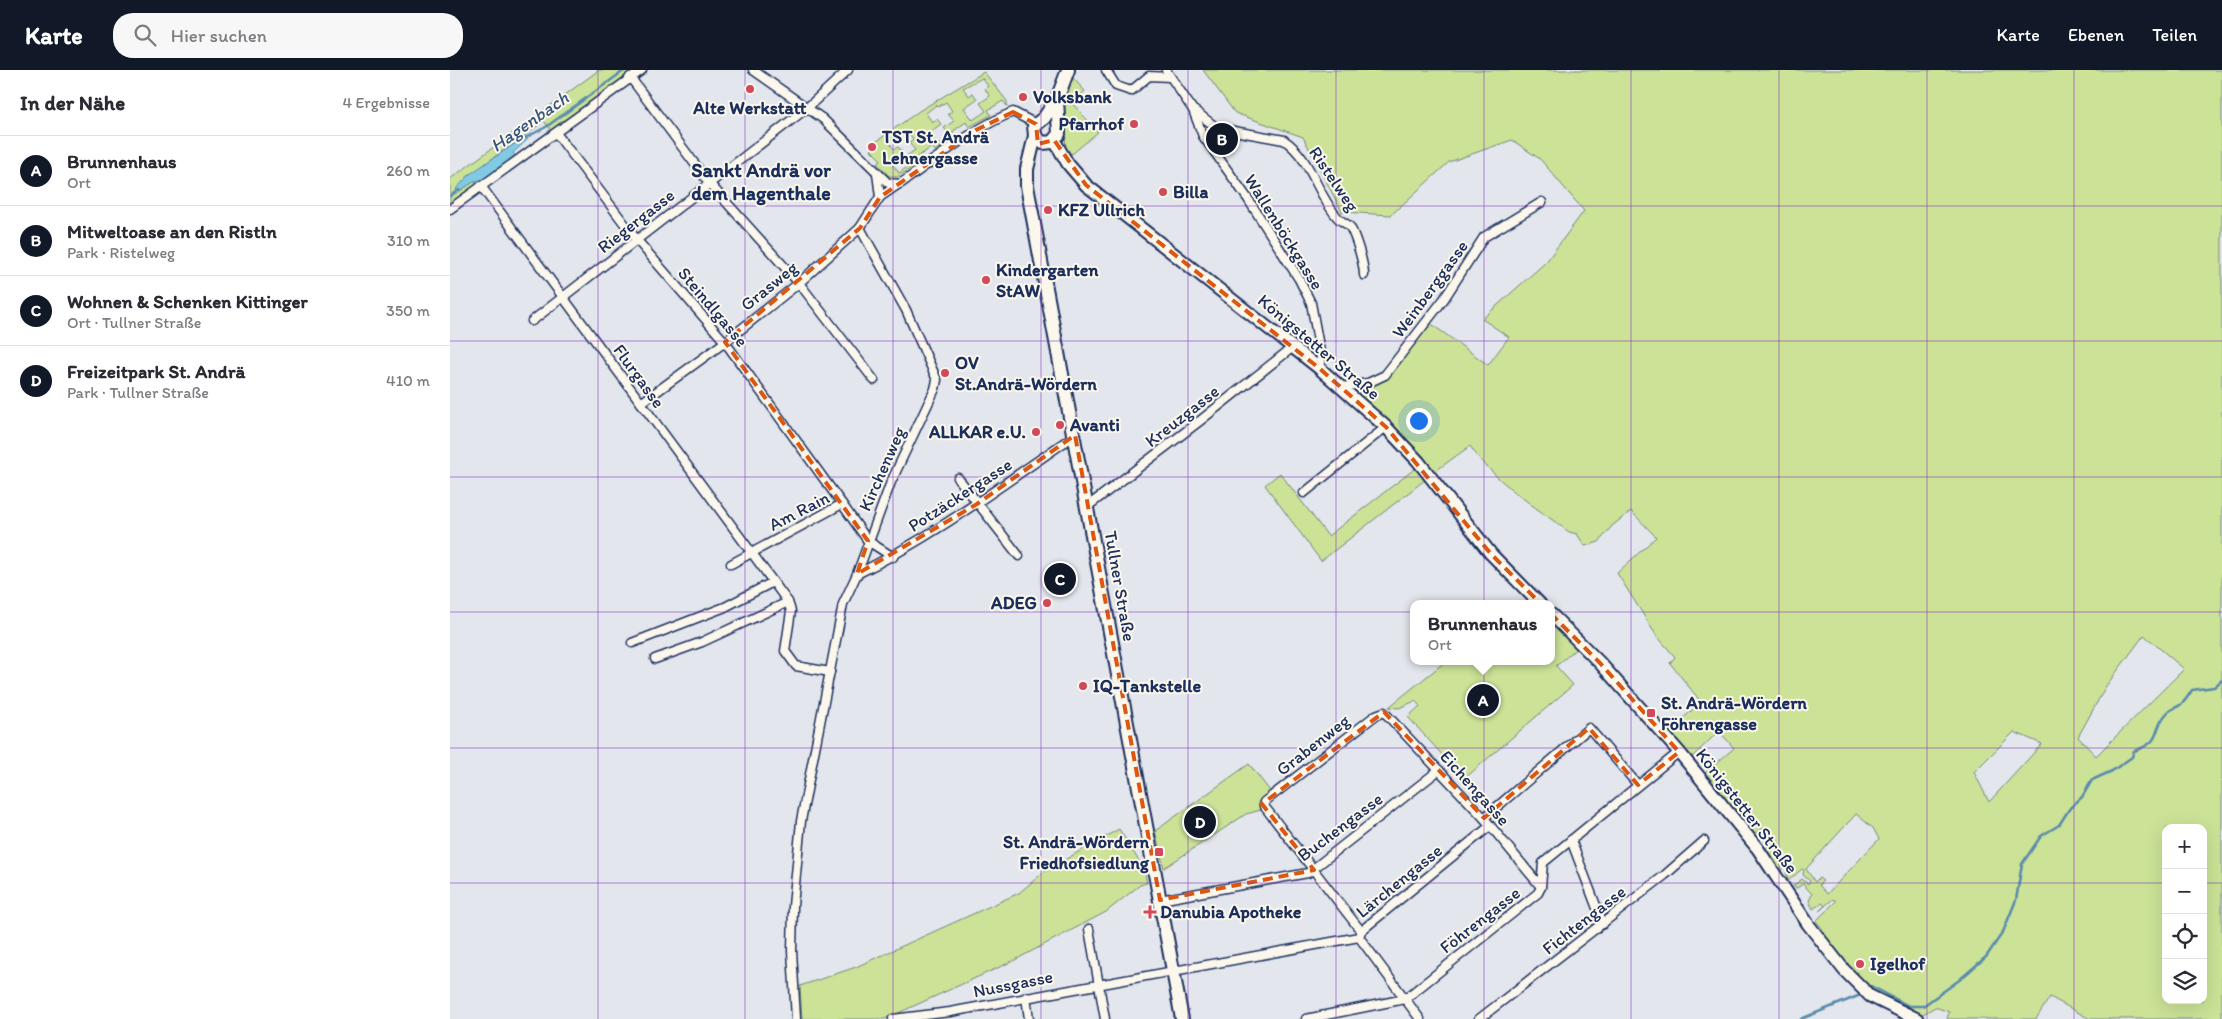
<!DOCTYPE html>
<html lang="de">
<meta charset="utf-8">
<style>
:root{--surface:#fff;--page:#f7f7f7;--text:#2b2b33;--muted:#7c7c81;--line:#e1e1e2;--accent:#111827}
body{margin:0;font-family:Itim,sans-serif;background:var(--page);color:var(--text)}
.controls{position:absolute;right:15px;bottom:15px;display:grid;overflow:hidden;border-radius:10px;box-shadow:0 5px 20px #0002}
.controls button{width:45px;height:45px;display:grid;place-items:center;padding:0;border:0;border-bottom:1px solid var(--line);background:var(--surface);color:var(--text);font:25px sans-serif}
.you{position:absolute;left:968px;top:350px;width:18px;height:18px;margin:-12px;border:4px solid #fff;border-radius:50%;background:#1a73e8;box-shadow:0 0 0 8px #1a73e833}
.badge{display:grid;place-items:center;width:32px;height:32px;border-radius:50%;background:var(--accent);color:#fff;font-size:16px;font-weight:700}
.pin{position:absolute;translate:-50% -50%;border:2px solid #fff;box-shadow:0 1px 5px #0006}
.popup{position:absolute;left:960px;top:530px;width:145px;height:65px;box-sizing:border-box;display:grid;place-content:center;border-radius:10px;background:var(--surface);filter:drop-shadow(0 1px 4px #0005);font-size:16px;white-space:nowrap;color:var(--muted)}
.popup b{font-size:19px;color:var(--text)}
.popup::after{content:'';position:absolute;left:50%;top:100%;margin-left:-10px;border:10px solid transparent;border-top-color:var(--surface)}
.list{margin:0;padding:0;list-style:none}
h2{display:flex;justify-content:space-between;align-items:center;height:65px;margin:0;padding:0 20px;font-size:21px}
h2 small{font-size:16px;font-weight:400;color:var(--muted)}
.list li{display:grid;grid-template-columns:32px 1fr auto;gap:15px;align-items:center;box-sizing:border-box;height:70px;padding:0 20px;border-top:1px solid var(--line)}
.list b{display:block;font-size:19px;white-space:nowrap}
.list p{margin:0;font-size:16px;white-space:nowrap;color:var(--muted)}
.list em{font-size:16px;font-style:normal;color:var(--muted)}
.icon{flex:none;width:28px;height:28px;fill:none;stroke:currentColor;stroke-width:2;stroke-linecap:round;stroke-linejoin:round}
.map{position:relative;flex:none;width:1772px;height:949px;overflow:hidden}
header{display:flex;align-items:center;gap:30px;box-sizing:border-box;height:70px;padding:0 25px;background:var(--accent);color:#fff}
header strong{font-size:24px}
nav{display:flex;gap:28px;margin-inline-start:auto;font-size:18px}
.search{width:350px;height:45px;background:var(--page);display:flex;align-items:center;gap:12px;box-sizing:border-box;padding:0 18px;border-radius:20px;color:var(--muted);font-size:19px}
main{display:flex}
aside{flex:1;background:var(--surface)}
.map>svg:first-child{display:block}
.green{fill:#cbe297;stroke:#73887a;fill-rule:evenodd}
.water{fill:#82c9e3;stroke:#598bae}
.lines{fill:none;stroke-linecap:round;stroke-linejoin:round}
.stream{stroke:#598bae;stroke-width:2.5}
.street-casing{stroke:#1b2f5e;stroke-width:11}
.secondary-casing{stroke:#1b2f5e;stroke-width:15}
.primary-casing{stroke:#1b2f5e;stroke-width:16}
.street{stroke:#fbf7ec;stroke-width:8}
.secondary{stroke:#fbf7ec;stroke-width:11}
.primary{stroke:#fbf7ec;stroke-width:12}
.marked{fill:none;stroke:#de5710;stroke-width:4;stroke-dasharray:10 6;stroke-linejoin:round}
.grid{fill:none;stroke:#7b2cbf;stroke-width:1;stroke-opacity:0.55}
.poi-dot{fill:#d1495b;stroke:#fbf7ec;stroke-width:2}
.labels{text-anchor:middle;stroke-width:4;stroke-linejoin:round;paint-order:stroke}
.poi-label{font-size:18px;font-weight:bold;fill:#1b2f5e;stroke:#fbf7ec;text-anchor:start}
.street-label{font-size:18px;fill:#1b2f5e;stroke:#fbf7ec}
.water-label{font-size:19px;font-style:italic;fill:#35567f;stroke:#fbf7ec}
.quarter-label{font-size:20px;font-weight:bold;fill:#1b2f5e;stroke:#fbf7ec}
</style>
<header>
<strong>Karte</strong>
<div class="search"><svg class="icon" aria-label="search" viewBox="0 0 24 24"><circle cx="10" cy="10" r="6"/><path d="M15 15l6 6"/></svg>Hier suchen</div>
<nav><a>Karte</a><a>Ebenen</a><a>Teilen</a></nav>
</header>
<main>
<aside>
<h2>In der Nähe<small>4 Ergebnisse</small></h2>
<ul class="list">
<li><span class="badge">A</span><div><b>Brunnenhaus</b><p>Ort</p></div><em>260 m</em></li>
<li><span class="badge">B</span><div><b>Mitweltoase an den Ristln</b><p>Park · Ristelweg</p></div><em>310 m</em></li>
<li><span class="badge">C</span><div><b>Wohnen &amp; Schenken Kittinger</b><p>Ort · Tullner Straße</p></div><em>350 m</em></li>
<li><span class="badge">D</span><div><b>Freizeitpark St. Andrä</b><p>Park · Tullner Straße</p></div><em>410 m</em></li>
</ul>
</aside>
<div class="map">
<svg width="1772" height="949" viewBox="0 0 1772 949">
<rect width="100%" height="100%" fill="#e3e6ec"/>
<filter id="ink" filterUnits="userSpaceOnUse"><feTurbulence type="fractalNoise" baseFrequency=".02" numOctaves="2"/><feDisplacementMap in="SourceGraphic" scale="10" xChannelSelector="R" yChannelSelector="G"/><feConvolveMatrix kernelMatrix="1 2 1 2 8 2 1 2 1" color-interpolation-filters="sRGB"/></filter>
<g filter="url(#ink)">
<g class="green">
<path d="M149,0H183L101,60L94,51C65,75 30,91 8,122L25,111L28,115L0,135V109Z"/>
<path d="M753,0H1772V949H1640L1600,927L1586,949H1497L1499,942L1485,937L1473,944L1464,943L1430,926L1399,898L1375,868L1372,858L1366,851L1386,831L1383,829L1369,841L1375,836L1372,833L1363,839L1359,831L1362,824L1353,814L1347,818L1343,816L1352,809L1358,814L1360,811L1353,805L1354,800L1352,799L1338,811L1336,802L1339,796L1333,792L1331,803L1315,779L1322,773L1312,758L1304,764L1253,705L1284,678L1269,661L1239,690L1217,663L1251,632L1220,593L1225,587L1206,565L1167,503L1206,467L1181,441L1162,456L1149,472L1135,476L1127,464L1119,462C1084,436 1045,412 1020,376L984,402L908,324L936,307L980,253L1038,295L1059,267L1032,249L1096,192L1134,141L1090,89L1062,70L999,92L941,145L892,142L853,67L785,43ZM1694,565L1734,599L1646,686L1628,667L1656,616ZM1564,662L1592,674L1539,732L1524,702ZM1406,744L1423,758L1429,769L1377,824L1369,815L1373,811L1369,808L1365,812L1356,799ZM1716,758H1753V930H1716Z"/>
<path d="M534,2L557,31V36L553,31L538,40L541,45L519,57L516,52L502,62L506,67L485,81L482,77L463,90L466,95L447,107L439,106L427,93L431,90L421,80L425,76L423,74L469,41ZM532,8L538,16L535,19L540,26L530,33L536,41L523,50L514,38L527,29L523,23L519,26L513,18ZM496,32L502,41L498,44L504,51L494,58L501,66L488,75L479,63L491,54L487,49L482,52L476,43L486,35L488,37ZM457,61L463,69L459,73L465,80L455,87L460,95L449,103L440,91L452,82L448,77L444,79L438,71Z"/>
<path d="M622,7L635,21L623,34L648,62L622,84L616,80L613,34L617,28Z"/>
<path d="M748,47L765,59L784,66L782,81L770,86Z"/>
<path d="M967,397L976,409L871,491L815,415L830,403L878,466Z"/>
<path d="M1104,554L1127,578L1106,596L1123,615L1014,709L958,647L970,636L965,631L949,638L939,637L996,591H1102V556Z"/>
<path d="M799,694L820,721L808,732L811,740L796,744L714,798L705,761Z"/>
<path d="M669,759L694,799L697,813L690,815L656,842L563,891L435,949H352L350,916L406,897L569,823L595,801Z"/>
</g>
<path class="water" d="M76,66L78,69L63,83L66,86L31,113L29,110L25,111L8,122L6,119L20,104Z"/>
<g class="lines">
<g class="stream">
<path d="M75,68L96,57L175,0"/>
<path d="M0,126L9,120"/>
<path d="M1421,916L1459,936H1473L1508,911L1536,887L1553,862L1566,830L1572,794L1591,766L1609,755L1620,738L1632,727L1642,710L1662,701L1682,687L1684,681C1715,670 1700,662 1717,643C1721,638 1725,639 1730,635C1736,631 1738,626 1742,620L1764,617L1772,610"/>
<path d="M1351,949L1413,924"/>
</g>
<g class="street-casing">
<g id="street">
<path d="M303,0L373,49L438,113L450,114C486,89 522,59 563,42L586,54"/>
<path d="M656,0L666,16L681,21L699,6L720,7"/>
<path d="M716,0L743,40L753,66L798,129L849,209L861,233L871,287L869,298"/>
<path d="M180,7L259,113L349,213L424,310"/>
<path d="M745,41L767,58L834,70C862,89 866,124 888,148C891,152 897,153 900,157C906,167 914,194 914,205"/>
<path d="M106,63L186,169L275,272L392,434"/>
<path d="M427,103L430,127"/>
<path d="M31,116L338,532L341,541L335,581L346,596L380,602"/>
<path d="M0,139L192,0"/>
<path d="M82,251L357,38L398,0"/>
<path d="M892,317L918,313L935,305L994,229L1034,167L1092,132"/>
<path d="M191,333L275,272L349,213L410,158L430,127L449,114"/>
<path d="M508,408L569,486"/>
<path d="M854,423L936,357"/>
<path d="M638,436L751,350L843,277"/>
<path d="M281,494L392,434L418,471L443,487"/>
<path d="M407,504C485,466 553,414 625,365"/>
<path d="M182,573L275,537L323,512"/>
<path d="M205,589L252,572L338,532"/>
<path d="M1034,748L1139,658L1188,715"/>
<path d="M1121,770L1153,854"/>
<path d="M710,830L858,803L989,700"/>
<path d="M639,859L655,949"/>
<path d="M911,861L814,736V732L926,645L934,642L1034,748L1091,817"/>
<path d="M909,867L970,949"/>
<path d="M576,927L579,949"/>
<path d="M346,949L342,881L343,836L351,751L393,534L407,504L441,412L485,319L487,310L456,240L410,158"/>
<path d="M443,949L500,942L909,867L911,861L1040,756"/>
<path d="M856,949L955,929L1088,823L1091,817L1093,793L1229,682"/>
<path d="M1029,949L1215,805L1254,771"/>
</g>
</g>
<g class="secondary-casing">
<g id="secondary">
<path d="M604,70L618,94L636,115L869,298L936,357L968,391L1041,484L1090,534"/>
<path d="M1102,545L1150,593L1229,682L1308,779L1358,854L1394,900L1420,926L1467,949"/>
</g>
</g>
<g class="primary-casing">
<g id="primary">
<path d="M607,29L594,48L584,56L585,66L593,73L602,72L609,64L607,29L618,0"/>
<path d="M585,66L577,99V116L732,949"/>
</g>
</g>
<use href="#street" class="street"/>
<use href="#secondary" class="secondary"/>
<use href="#primary" class="primary"/>
</g>
</g>
<path class="marked" d="M563,42L586,54L588,74L604,70L636,115L869,298L936,357L1041,484L1150,593L1229,682L1188,715L1139,658L1034,748L934,642L812,734L864,800L710,830L625,365L527,434L407,504L418,471L275,272L410,158L430,127L526,60Z"/>
<path class="grid" d="M148,0V949M295,0V949M443,0V949M591,0V949M738,0V949M886,0V949M1034,0V949M1181,0V949M1329,0V949M1477,0V949M1624,0V949M0,136H1772M0,271H1772M0,407H1772M0,542H1772M0,678H1772M0,813H1716M1753,813H1772"/>
<g class="poi-dot">
<circle cx="300" cy="19" r="5"/>
<circle cx="573" cy="27" r="5"/>
<circle cx="684" cy="54" r="5"/>
<circle cx="422" cy="77" r="5"/>
<circle cx="713" cy="122" r="5"/>
<circle cx="598" cy="140" r="5"/>
<circle cx="536" cy="210" r="5"/>
<circle cx="495" cy="303" r="5"/>
<circle cx="610" cy="355" r="5"/>
<circle cx="586" cy="362" r="5"/>
<circle cx="597" cy="533" r="5"/>
<circle cx="633" cy="616" r="5"/>
<rect x="1196" y="638" width="10" height="10" rx="2.5"/>
<rect x="704" y="777" width="10" height="10" rx="2.5"/>
<path d="M697.5 834.5h5v5h5v5h-5v5h-5v-5h-5v-5h5z"/>
<circle cx="1410" cy="894" r="5"/>
</g>
<g class="labels">
<g class="poi-label">
<text x="583" y="33">Volksbank</text>
<text x="300" y="44" text-anchor="middle">Alte Werkstatt</text>
<text x="674" y="60" text-anchor="end">Pfarrhof</text>
<text x="432" y="73">TST St. Andrä<tspan x="432" dy="21">Lehnergasse</tspan></text>
<text x="723" y="128">Billa</text>
<text x="608" y="146">KFZ Ullrich</text>
<text x="546" y="206">Kindergarten<tspan x="546" dy="21">StAW</tspan></text>
<text x="505" y="299">OV<tspan x="505" dy="21">St.Andrä-Wördern</tspan></text>
<text x="620" y="361">Avanti</text>
<text x="576" y="368" text-anchor="end">ALLKAR e.U.</text>
<text x="587" y="539" text-anchor="end">ADEG</text>
<text x="643" y="622">IQ-Tankstelle</text>
<text x="1211" y="639">St. Andrä-Wördern<tspan x="1211" dy="21">Föhrengasse</tspan></text>
<text x="699" y="778" text-anchor="end">St. Andrä-Wördern<tspan x="699" dy="21">Friedhofsiedlung</tspan></text>
<text x="710" y="848">Danubia Apotheke</text>
<text x="1420" y="900">Igelhof</text>
</g>
<g class="street-label">
<text transform="translate(884 109) rotate(56)" y="6">Ristelweg</text>
<text transform="translate(186 151) rotate(-38)" y="6">Riegergasse</text>
<text transform="translate(834 162) rotate(58)" y="6">Wallenböckgasse</text>
<text transform="translate(319 216) rotate(-39)" y="6">Grasweg</text>
<text transform="translate(980 219) rotate(-54)" y="6">Weinberggasse</text>
<text transform="translate(263 237) rotate(50)" y="6">Steindlgasse</text>
<text transform="translate(869 277) rotate(40)" y="6">Königstetter Straße</text>
<text transform="translate(189 306) rotate(54)" y="6">Flurgasse</text>
<text transform="translate(732 346) rotate(-38)" y="6">Kreuzgasse</text>
<text transform="translate(432 399) rotate(-66)" y="6">Kirchenweg</text>
<text transform="translate(510 425) rotate(-33)" y="6">Potzäckergasse</text>
<text transform="translate(349 441) rotate(-27)" y="6">Am Rain</text>
<text transform="translate(670 516) rotate(80)" y="6">Tullner Straße</text>
<text transform="translate(863 675) rotate(-38)" y="6">Grabenweg</text>
<text transform="translate(1025 718) rotate(48)" y="6">Eichengasse</text>
<text transform="translate(1297 741) rotate(52)" y="6">Königstetter Straße</text>
<text transform="translate(890 757) rotate(-37)" y="6">Buchengasse</text>
<text transform="translate(949 811) rotate(-39)" y="6">Lärchengasse</text>
<text transform="translate(1030 850) rotate(-38)" y="6">Föhrengasse</text>
<text transform="translate(1134 850) rotate(-38)" y="6">Fichtengasse</text>
<text transform="translate(563 914) rotate(-11)" y="6">Nussgasse</text>
</g>
<g class="water-label">
<text transform="translate(79 51) rotate(-35)" y="7">Hagenbach</text>
</g>
<g class="quarter-label">
<text x="311" y="107">Sankt Andrä vor<tspan x="311" dy="23">dem Hagenthale</tspan></text>
</g>
</g>
</svg>
<div class="controls">
<button>+</button>
<button>−</button>
<button><svg class="icon" aria-label="locate" viewBox="0 0 24 24"><circle cx="12" cy="12" r="6"/><path d="M12 2v4M12 18v4M2 12h4M18 12h4"/></svg></button>
<button><svg class="icon" aria-label="layers" viewBox="0 0 24 24"><path d="M12 4l9 5-9 5-9-5zM3 14l9 5 9-5"/></svg></button>
</div>
<div class="you"></div>
<div class="pin badge" style="left:1033px;top:630px">A</div>
<div class="popup"><b>Brunnenhaus</b>Ort</div>
<div class="pin badge" style="left:772px;top:69px">B</div>
<div class="pin badge" style="left:610px;top:509px">C</div>
<div class="pin badge" style="left:750px;top:752px">D</div>
</div>
</main>
